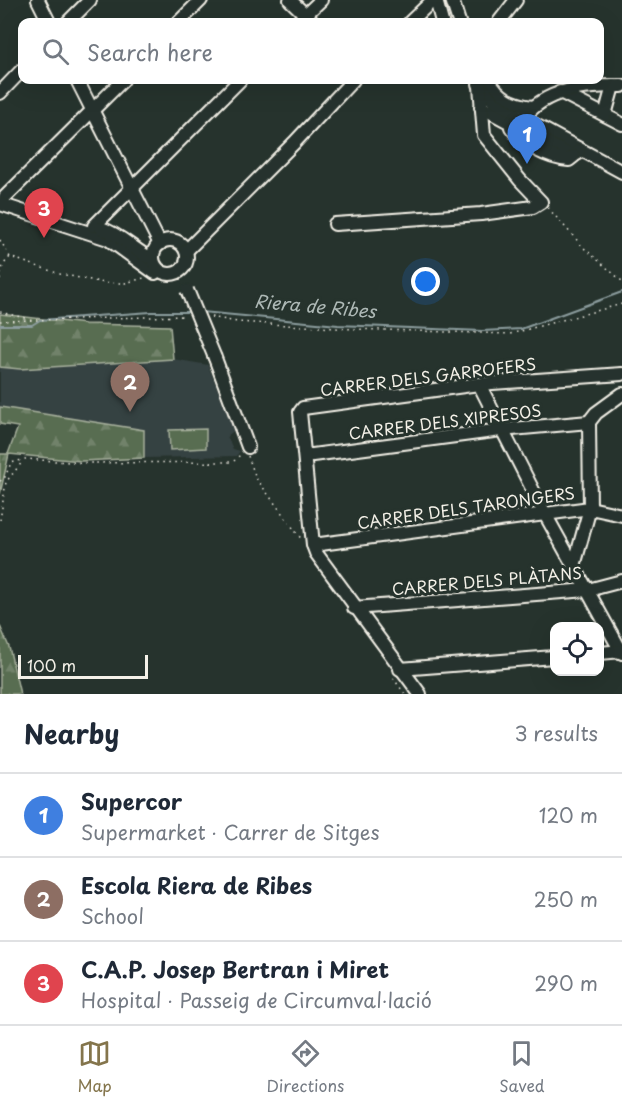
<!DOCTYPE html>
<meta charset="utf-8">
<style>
:root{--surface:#fff;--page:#f6f6f7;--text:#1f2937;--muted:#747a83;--line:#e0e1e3;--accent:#84754c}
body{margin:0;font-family:"Playpen Sans",sans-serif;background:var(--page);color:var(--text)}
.controls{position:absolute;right:18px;bottom:18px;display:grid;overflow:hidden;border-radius:12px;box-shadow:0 6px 24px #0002}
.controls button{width:54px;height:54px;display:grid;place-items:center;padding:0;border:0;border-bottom:2px solid var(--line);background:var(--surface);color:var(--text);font:30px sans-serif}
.scale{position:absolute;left:18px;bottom:15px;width:130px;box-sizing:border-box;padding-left:6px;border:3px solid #f4f1e8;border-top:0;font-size:16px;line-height:21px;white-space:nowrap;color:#f4f1e8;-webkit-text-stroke:4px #26332d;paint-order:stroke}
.you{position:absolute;left:426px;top:282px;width:21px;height:21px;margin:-15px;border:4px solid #fff;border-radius:50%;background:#1a73e8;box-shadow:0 0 0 9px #1a73e833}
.badge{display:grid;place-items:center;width:39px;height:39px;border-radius:50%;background:var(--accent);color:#fff;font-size:20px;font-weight:700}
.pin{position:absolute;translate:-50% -50px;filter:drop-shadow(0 2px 3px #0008)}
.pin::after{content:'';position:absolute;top:32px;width:21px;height:18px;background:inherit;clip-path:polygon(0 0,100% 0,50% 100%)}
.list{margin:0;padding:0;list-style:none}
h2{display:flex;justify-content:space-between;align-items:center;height:78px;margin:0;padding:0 24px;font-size:26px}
h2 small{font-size:20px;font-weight:400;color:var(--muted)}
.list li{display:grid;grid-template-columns:39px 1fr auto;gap:18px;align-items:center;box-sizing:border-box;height:84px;padding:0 24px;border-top:2px solid var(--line)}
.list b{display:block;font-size:22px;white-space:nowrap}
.list p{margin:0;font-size:20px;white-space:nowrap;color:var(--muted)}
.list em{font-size:20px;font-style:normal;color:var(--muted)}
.icon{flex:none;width:33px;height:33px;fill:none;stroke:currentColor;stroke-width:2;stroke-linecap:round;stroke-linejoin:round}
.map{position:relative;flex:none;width:622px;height:694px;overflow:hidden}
.search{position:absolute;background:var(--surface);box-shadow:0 6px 24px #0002;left:18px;right:18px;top:18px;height:66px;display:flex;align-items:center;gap:15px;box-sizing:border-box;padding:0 21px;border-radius:12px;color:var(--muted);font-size:22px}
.sheet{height:330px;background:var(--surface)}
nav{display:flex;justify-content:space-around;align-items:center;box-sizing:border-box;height:84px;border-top:2px solid var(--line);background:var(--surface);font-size:16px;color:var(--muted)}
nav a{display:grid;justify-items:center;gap:3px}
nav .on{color:var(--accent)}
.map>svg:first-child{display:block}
.built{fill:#364242}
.forest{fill:url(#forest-firs);stroke:#a6af9c;stroke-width:1.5}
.pitch{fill:#586d51;stroke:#a6af9c;stroke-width:1.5}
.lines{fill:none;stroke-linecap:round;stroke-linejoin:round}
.stream{stroke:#8c9d9e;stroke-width:2}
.minor-casing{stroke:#f4f1e8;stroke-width:16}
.path{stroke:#f4f1e8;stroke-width:1.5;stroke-dasharray:1.5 4.5;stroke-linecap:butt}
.minor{stroke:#26332d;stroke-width:12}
.minor-bridge-casing{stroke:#f4f1e8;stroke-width:16;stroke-linecap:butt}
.minor-bridge{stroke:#26332d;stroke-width:12}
.labels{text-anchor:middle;stroke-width:6;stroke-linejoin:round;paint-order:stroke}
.street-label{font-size:16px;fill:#f4f1e8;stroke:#26332d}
.water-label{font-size:18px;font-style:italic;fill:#aeb9b6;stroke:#26332d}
</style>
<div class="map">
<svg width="622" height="694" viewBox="0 0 622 694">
<defs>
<pattern id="forest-firs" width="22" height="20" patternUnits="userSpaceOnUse" patternTransform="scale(1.5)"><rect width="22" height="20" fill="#586d51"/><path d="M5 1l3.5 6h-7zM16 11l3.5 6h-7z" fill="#71826a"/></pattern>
</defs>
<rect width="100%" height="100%" fill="#26332d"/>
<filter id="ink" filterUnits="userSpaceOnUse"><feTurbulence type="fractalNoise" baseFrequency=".0167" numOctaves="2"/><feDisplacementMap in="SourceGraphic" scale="12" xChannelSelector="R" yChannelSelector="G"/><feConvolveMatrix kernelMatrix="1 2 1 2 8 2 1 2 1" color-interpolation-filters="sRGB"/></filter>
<g filter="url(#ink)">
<path class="built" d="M173,359L208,365L229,418H232L236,429L227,436L233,449L240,451L236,456L144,458V430L0,407V367L20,369Z"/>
<g class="forest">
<path d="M0,314L85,324L170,326L173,359L20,369L0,367Z"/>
<path d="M0,407L144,430V458L81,461L9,454L0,494V454H8L18,427L0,424Z"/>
<path d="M0,626L9,647L20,694H0Z"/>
</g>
<path class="pitch" d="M206,429V448L170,450L169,430Z"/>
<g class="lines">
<g class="stream">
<path d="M202,312L338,325L482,331L521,329L622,292"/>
<path d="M0,325H32L40,320L151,312H191"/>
</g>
<g class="minor-casing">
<g id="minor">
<path d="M38,0L49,22"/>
<path d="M290,0L313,22"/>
<path d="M436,0L442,22"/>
<path d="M452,0L459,22"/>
<path d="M68,22L90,0"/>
<path d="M179,22L201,0"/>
<path d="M298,22L321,0"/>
<path d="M410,22L433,0"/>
<path d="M499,22L516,0"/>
<path d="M77,80L160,244"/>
<path d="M489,80C499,98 513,104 532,107"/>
<path d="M479,84L495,103L622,172"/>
<path d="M560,92L622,124"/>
<path d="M0,93L22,70"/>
<path d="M481,107L570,155L577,154L579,150"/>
<path d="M605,115L613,86"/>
<path d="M523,119C545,88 586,86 622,86"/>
<path d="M511,127C523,146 548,158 569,160L574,156"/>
<path d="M5,197L123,80"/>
<path d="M0,204L108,239L155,273"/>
<path d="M335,224L481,214L533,207L541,202L520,180L484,135L480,86"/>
<path d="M94,226L240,80"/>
<path d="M101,228C121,235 134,250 153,260"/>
<circle cx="170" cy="257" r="17"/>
<path d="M186,251L294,143L353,80"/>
<path d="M215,358L248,447"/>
<path d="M479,384L545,514L622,653"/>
<path d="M305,456L501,430L589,422"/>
<path d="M313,545L590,508L622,515"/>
<path d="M574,566L590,508L589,422L596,413L622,394"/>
<path d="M354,608L588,590L622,581"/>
<path d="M600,653L622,651"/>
<path d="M400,669L554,657"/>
<path d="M420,694L316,553L313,545L300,412L303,408L479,384L622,374"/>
</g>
</g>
<g class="path">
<path d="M548,208L584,248L622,281"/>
<path d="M0,240L10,257L60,274L105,283H125L144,278"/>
<path d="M0,280L3,265L10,257"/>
<path d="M0,312L25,318"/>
<path d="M211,317L237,322L352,329L510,334L622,304"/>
<path d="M0,321L185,316"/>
<path d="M248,456L256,478L302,540"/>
<path d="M0,481L4,479L11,463L25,459L84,463L233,462L241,454"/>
<path d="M0,520L6,482L23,461"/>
<path d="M393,678L405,694"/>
</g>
<use href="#minor" class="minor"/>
<g class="minor-bridge-casing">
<path id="minor-bridge" d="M187,290L215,358"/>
</g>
<use href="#minor-bridge" class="minor-bridge"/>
</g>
</g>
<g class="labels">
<g class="street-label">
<text transform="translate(428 377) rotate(-7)" y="6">CARRER DELS GARROFERS</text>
<text transform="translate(445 422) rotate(-7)" y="6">CARRER DELS XIPRESOS</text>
<text transform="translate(466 508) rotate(-8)" y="6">CARRER DELS TARONGERS</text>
<text transform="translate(487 581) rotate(-5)" y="6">CARRER DELS PLÀTANS</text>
</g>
<g class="water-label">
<text transform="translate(315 307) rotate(5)" y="6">Riera de Ribes</text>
</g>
</g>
</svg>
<div class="controls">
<button><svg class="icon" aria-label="locate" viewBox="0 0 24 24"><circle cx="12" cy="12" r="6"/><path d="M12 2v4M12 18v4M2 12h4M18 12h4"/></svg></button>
</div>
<div class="scale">100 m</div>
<div class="you"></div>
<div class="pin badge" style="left:527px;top:164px;background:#3f7fe0">1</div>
<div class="pin badge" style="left:130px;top:412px;background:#8d6e63">2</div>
<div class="pin badge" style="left:44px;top:238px;background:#e0444e">3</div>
<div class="search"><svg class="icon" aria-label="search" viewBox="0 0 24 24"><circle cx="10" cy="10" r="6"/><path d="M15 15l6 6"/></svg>Search here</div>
</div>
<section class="sheet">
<h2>Nearby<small>3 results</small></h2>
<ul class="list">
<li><span class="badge" style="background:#3f7fe0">1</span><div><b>Supercor</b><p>Supermarket · Carrer de Sitges</p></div><em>120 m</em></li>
<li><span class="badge" style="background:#8d6e63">2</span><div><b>Escola Riera de Ribes</b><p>School</p></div><em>250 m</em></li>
<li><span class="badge" style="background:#e0444e">3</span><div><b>C.A.P. Josep Bertran i Miret</b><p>Hospital · Passeig de Circumval·lació</p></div><em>290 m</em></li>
</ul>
</section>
<nav>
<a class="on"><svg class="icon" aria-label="map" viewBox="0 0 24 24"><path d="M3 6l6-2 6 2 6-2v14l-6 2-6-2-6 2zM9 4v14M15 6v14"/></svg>Map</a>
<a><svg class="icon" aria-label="directions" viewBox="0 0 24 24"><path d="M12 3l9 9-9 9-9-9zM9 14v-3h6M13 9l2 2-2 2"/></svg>Directions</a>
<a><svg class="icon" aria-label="saved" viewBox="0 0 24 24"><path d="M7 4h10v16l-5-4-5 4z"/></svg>Saved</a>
</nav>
